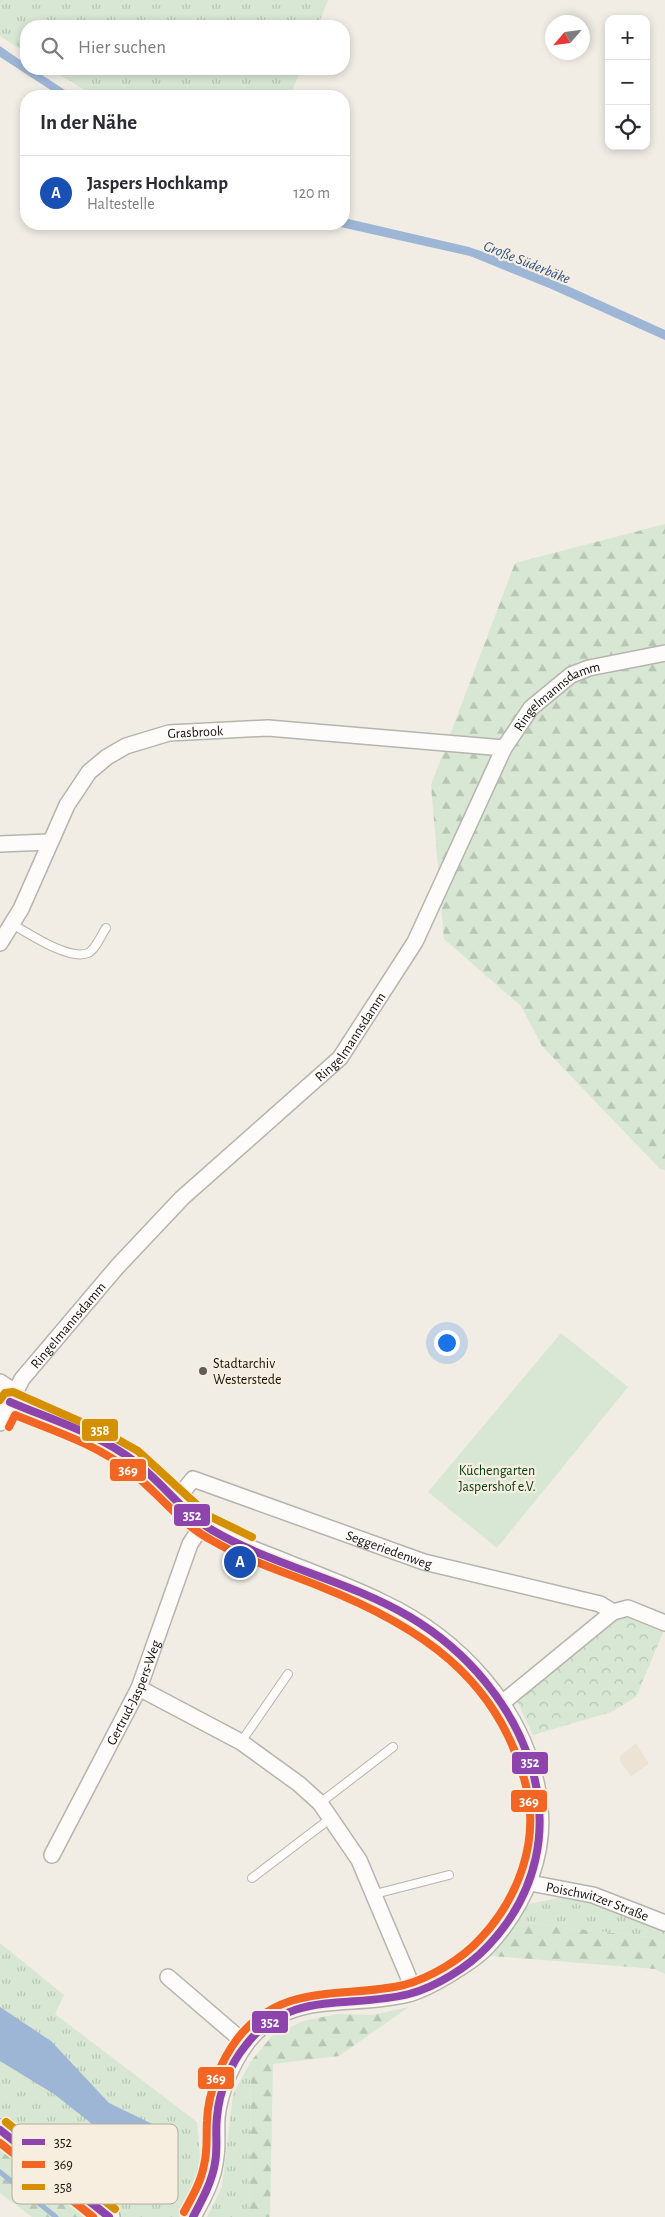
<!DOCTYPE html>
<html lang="de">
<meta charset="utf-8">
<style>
:root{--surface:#fff;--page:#f7f7f7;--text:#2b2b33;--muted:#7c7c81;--line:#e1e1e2;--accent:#ea580c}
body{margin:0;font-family:"Alegreya Sans",sans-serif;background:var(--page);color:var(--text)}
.controls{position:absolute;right:15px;top:15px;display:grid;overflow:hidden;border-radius:10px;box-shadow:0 2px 8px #0003}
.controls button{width:45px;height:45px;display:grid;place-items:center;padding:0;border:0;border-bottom:1px solid var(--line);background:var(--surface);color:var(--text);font:25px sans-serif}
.compass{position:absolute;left:545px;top:15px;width:45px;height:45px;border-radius:50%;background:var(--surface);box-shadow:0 2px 8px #0003;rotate:242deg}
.you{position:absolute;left:446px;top:1342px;width:18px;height:18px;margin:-12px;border:4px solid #fff;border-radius:50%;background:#1a73e8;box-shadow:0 0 0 8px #1a73e833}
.badge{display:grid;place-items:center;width:32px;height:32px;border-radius:50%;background:var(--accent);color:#fff;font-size:16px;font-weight:700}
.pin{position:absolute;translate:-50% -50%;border:2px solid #fff;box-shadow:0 1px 5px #0006}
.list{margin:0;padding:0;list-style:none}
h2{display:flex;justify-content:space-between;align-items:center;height:65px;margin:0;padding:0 20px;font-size:21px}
h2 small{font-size:16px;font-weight:400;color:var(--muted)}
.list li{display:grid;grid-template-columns:32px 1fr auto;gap:15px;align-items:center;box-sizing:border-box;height:75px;padding:0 20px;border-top:1px solid var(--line)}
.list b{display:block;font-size:19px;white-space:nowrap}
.list p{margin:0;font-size:16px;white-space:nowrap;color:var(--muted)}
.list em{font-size:16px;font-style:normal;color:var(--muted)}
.icon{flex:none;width:28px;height:28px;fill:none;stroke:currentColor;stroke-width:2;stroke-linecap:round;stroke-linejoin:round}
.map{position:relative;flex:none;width:665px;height:2217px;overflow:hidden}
.search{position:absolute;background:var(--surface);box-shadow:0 2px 8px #0003;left:20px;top:20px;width:330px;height:55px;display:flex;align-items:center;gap:12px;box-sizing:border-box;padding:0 18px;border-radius:20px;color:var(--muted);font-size:19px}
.panel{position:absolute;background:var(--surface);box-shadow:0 2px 8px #0003;left:20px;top:90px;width:330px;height:140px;border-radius:20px}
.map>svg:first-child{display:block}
.built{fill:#ece3d4}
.grass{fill:url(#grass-tufts)}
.forest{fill:url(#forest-firs)}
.park{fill:url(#park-crowns)}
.garden{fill:#d7e7d3}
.water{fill:#9eb6d6}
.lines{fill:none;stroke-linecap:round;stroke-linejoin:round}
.stream{stroke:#9eb6d6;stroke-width:5}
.service-casing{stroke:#b7b4ad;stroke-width:10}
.minor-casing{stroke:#b7b4ad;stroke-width:18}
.secondary-casing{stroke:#b7b4ad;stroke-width:24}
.service{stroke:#fdfcfb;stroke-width:8}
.minor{stroke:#fdfcfb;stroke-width:15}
.secondary{stroke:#f9f6f3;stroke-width:21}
.bus-1-casing{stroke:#f7eedf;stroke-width:11}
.bus-2-casing{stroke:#f7eedf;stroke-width:11}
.bus-3-casing{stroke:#f7eedf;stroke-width:11}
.bus-1{stroke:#8e44ad;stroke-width:8}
.bus-2{stroke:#f26522;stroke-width:8}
.bus-3{stroke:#d59002;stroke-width:8}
.poi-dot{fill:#615e58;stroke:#f7eedf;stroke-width:2}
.labels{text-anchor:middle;stroke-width:4.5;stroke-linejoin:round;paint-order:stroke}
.street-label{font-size:14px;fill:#14110c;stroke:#f7eedf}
.poi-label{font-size:14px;fill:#14110c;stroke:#f7eedf;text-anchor:start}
.park-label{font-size:14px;fill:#003c13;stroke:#f7eedf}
.water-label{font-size:15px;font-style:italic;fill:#275391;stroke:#f7eedf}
.key{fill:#f7eedf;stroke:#b3aca0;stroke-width:1}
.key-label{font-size:14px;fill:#14110c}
.line-badge{stroke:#f7eedf;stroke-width:2}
.badge-label{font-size:14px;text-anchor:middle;font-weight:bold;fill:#fff}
</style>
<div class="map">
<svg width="665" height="2217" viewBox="0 0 665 2217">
<defs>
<pattern id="grass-tufts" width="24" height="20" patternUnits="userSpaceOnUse" patternTransform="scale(1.25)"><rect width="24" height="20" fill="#d7e7d3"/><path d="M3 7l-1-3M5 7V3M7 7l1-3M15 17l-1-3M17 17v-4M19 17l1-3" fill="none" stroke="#b8c5b4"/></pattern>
<pattern id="forest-firs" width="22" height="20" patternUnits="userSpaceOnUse" patternTransform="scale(1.25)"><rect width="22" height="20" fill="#d7e7d3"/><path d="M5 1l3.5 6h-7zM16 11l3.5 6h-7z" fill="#b8c5b4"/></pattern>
<pattern id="park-crowns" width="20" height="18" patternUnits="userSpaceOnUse" patternTransform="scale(1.25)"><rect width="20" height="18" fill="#d7e7d3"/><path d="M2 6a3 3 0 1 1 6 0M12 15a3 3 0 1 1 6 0" fill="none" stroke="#b8c5b4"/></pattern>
</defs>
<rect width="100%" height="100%" fill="#f1ede5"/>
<path class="built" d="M636,1743L649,1764L631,1776L620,1762V1756Z"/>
<g class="grass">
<path d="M0,0H328L318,26H26V53L0,36Z"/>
<path d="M51,69H301L290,96H94Z"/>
<path d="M572,1895L601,1902L665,1932V1944L649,1937L517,1922L529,1904Z"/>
<path d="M0,1943L64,1995L55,2014L197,2122L202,2179L179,2217H116L0,2124Z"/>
<path d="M251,2061L249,2217H207L222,2187L233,2094Z"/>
</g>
<g class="forest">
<path d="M665,524V1170L660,1169L542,1046L521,1006L444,939L431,785L515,563Z"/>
<path d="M517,1922L649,1937L665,1944V1974L655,1969L492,1956Z"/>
<path d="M409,2007L339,2056L273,2064L270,2217H249L251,2061L272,2036L303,2021L337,2014L372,2015Z"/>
<path d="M0,2149L85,2217H32L0,2193Z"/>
</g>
<path class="park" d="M626,1610L665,1628L636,1697L611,1712L533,1735L518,1703L516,1690Z"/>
<path class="garden" d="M561,1333L628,1387L497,1548L428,1492Z"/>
<g class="water">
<path d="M0,46L26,64V69H33L74,96H60L0,57Z"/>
<path d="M344,218L469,247L519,264L665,330V340L549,288L470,256L327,224H344Z"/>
<path d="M0,2007L51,2041L109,2103L167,2131L159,2159L139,2171L106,2135L54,2094L0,2061Z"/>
</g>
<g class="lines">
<path class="stream" d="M0,2172L56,2217"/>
<g class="service-casing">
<g id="service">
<path d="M12,924C28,933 69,961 88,953C96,949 101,935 106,928"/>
<path d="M241,1742L288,1674"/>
<path d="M320,1803L393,1747"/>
<path d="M252,1878L331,1818"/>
<path d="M375,1894L449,1875"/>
</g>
</g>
<g class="minor-casing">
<g id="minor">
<path d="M0,844L49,842"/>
<path id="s1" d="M0,943L21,909L67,805L89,772L107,757L126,746L169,733L268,728L504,748"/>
<path d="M0,1382L15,1392"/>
<path d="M10,1402C51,1420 99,1434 134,1461C159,1480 178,1505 202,1523C225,1540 265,1553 291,1564C322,1576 353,1588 382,1602C459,1638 523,1707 538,1792C549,1850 526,1905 487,1947C473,1962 428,1989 408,1994C350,2009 287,1988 246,2044C231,2065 220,2092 217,2117C216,2130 218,2143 216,2156C214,2179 204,2197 193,2217"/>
<path id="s2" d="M0,1423L22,1379L117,1267L182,1198L340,1058L415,942L504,748L531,708L571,675L589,668L665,653"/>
<path id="s3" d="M177,1499L193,1479L424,1562L600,1604L613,1612"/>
<path d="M139,1688L241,1742L299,1784L320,1803L359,1860L408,1976L411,1993"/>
<path d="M502,1703L613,1612L628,1608L665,1623"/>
<path id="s4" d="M52,1855L139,1688L190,1544L203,1524"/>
<path id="s5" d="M530,1883L593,1895L665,1923"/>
<path d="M168,1977L246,2044"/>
</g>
</g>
<g class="secondary-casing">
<path id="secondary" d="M0,2130L109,2217"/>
</g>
<use href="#service" class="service"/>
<use href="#minor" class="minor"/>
<use href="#secondary" class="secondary"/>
<g class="bus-1-casing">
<g id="bus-1">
<path d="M10,1402C52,1420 97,1433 134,1461C162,1482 182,1512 212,1530C273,1566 348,1580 410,1617C526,1686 592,1837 487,1947C468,1967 436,1987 409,1994C350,2009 288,1989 246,2045C230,2064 219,2092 217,2117C215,2132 218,2147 215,2163C212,2182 202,2200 193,2217"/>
<path d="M0,2130L109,2217"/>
</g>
</g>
<g class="bus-2-casing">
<g id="bus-2">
<path d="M9,1427L15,1415C54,1431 96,1444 130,1471C159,1493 180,1524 213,1541C246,1560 284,1572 319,1586C418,1625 499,1677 526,1786C540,1841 518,1899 480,1939C462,1959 430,1978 404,1985C343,1999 283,1981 238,2038C221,2060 208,2092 207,2121C206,2136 208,2150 204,2165C201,2182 192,2197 184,2212"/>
<path d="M0,2143L93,2217"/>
</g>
</g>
<g class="bus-3-casing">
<g id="bus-3">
<path d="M0,1400L5,1393L13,1392L106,1433L138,1451L209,1516L252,1537"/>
<path d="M6,2122L115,2209"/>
</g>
</g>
<use href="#bus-1" class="bus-1"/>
<use href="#bus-2" class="bus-2"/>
<use href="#bus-3" class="bus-3"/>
</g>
<circle class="poi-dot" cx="203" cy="1371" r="5"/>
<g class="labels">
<g class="street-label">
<text dy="5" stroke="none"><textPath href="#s2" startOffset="930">Ringelmannsdamm</textPath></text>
<text dy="5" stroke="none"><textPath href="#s1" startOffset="310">Grasbrook</textPath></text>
<text dy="5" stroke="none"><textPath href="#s2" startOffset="525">Ringelmannsdamm</textPath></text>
<text dy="5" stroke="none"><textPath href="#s2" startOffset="120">Ringelmannsdamm</textPath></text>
<text dy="5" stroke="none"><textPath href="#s3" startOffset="234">Seggeriedenweg</textPath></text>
<text dy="5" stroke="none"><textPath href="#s4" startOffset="182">Gertrud-Jaspers-Weg</textPath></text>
<text dy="5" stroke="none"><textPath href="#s5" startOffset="70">Poischwitzer Straße</textPath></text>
</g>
<g class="poi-label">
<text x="213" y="1368">Stadtarchiv<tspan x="213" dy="16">Westerstede</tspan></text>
</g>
<g class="park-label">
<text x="497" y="1475">Küchengarten<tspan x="497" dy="16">Jaspershof e.V.</tspan></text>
</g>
<g class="water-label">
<text transform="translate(527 262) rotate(22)" y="5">Große Süderbäke</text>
</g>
</g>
<rect x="12" y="2124" width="166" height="80" rx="8" class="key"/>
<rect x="22" y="2139" width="23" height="6" fill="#8e44ad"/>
<rect x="22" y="2161" width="23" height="7" fill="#f26522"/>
<rect x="22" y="2184" width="23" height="6" fill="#d59002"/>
<g class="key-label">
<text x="54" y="2147">352</text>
<text x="54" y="2169">369</text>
<text x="54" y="2192">358</text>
</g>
<g class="line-badge">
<rect x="81" y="1418" width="38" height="24" rx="5" fill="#d59002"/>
<rect x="109" y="1458" width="38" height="24" rx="5" fill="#f26522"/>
<rect x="173" y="1503" width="38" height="24" rx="5" fill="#8e44ad"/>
<rect x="511" y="1751" width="38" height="24" rx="5" fill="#8e44ad"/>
<rect x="510" y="1789" width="38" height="24" rx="5" fill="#f26522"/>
<rect x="251" y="2010" width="38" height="24" rx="5" fill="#8e44ad"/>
<rect x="197" y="2066" width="38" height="24" rx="5" fill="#f26522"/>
</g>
<g class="badge-label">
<text x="100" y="1435">358</text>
<text x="128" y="1475">369</text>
<text x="192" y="1520">352</text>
<text x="530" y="1767">352</text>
<text x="529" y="1806">369</text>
<text x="270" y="2027">352</text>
<text x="216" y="2083">369</text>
</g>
</svg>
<div class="controls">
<button>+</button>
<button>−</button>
<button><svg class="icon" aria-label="locate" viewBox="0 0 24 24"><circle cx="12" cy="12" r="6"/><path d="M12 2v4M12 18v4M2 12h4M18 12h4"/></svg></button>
</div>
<svg class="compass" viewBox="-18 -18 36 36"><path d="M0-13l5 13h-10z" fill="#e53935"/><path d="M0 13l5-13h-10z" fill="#7c7c81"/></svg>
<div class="you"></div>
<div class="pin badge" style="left:240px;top:1562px;background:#1a4fb4">A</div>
<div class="search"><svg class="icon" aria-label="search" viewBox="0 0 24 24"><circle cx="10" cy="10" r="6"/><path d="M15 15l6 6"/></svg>Hier suchen</div>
<section class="panel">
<h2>In der Nähe<small></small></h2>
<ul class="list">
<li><span class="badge" style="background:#1a4fb4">A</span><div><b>Jaspers Hochkamp</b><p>Haltestelle</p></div><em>120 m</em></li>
</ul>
</section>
</div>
